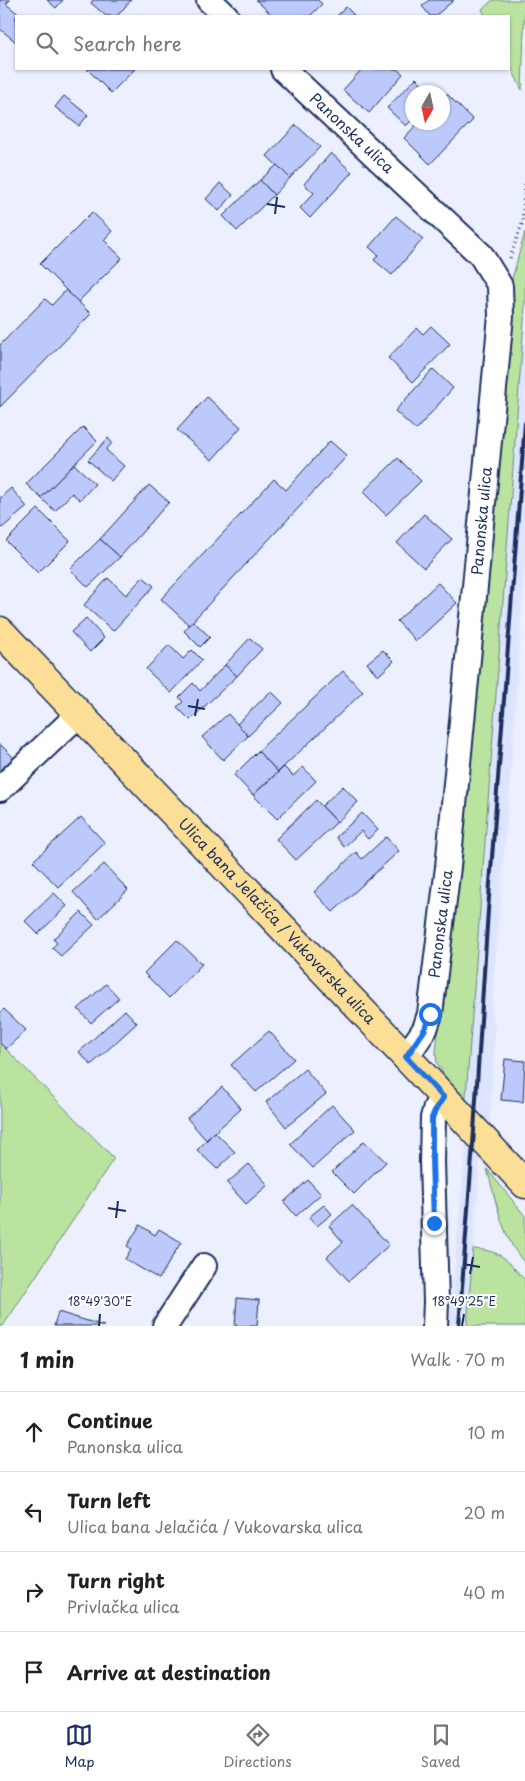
<!DOCTYPE html>
<meta charset="utf-8">
<style>
:root{--surface:#fff;--page:#f6f6f6;--text:#202124;--muted:#757577;--line:#e0e0e0;--accent:#1b2f5e}
body{margin:0;font-family:"Playpen Sans",sans-serif;background:var(--page);color:var(--text)}
.compass{position:absolute;left:405px;top:85px;width:45px;height:45px;border-radius:50%;background:var(--surface);box-shadow:0 1px 4px #0004;rotate:189deg}
.stop{position:absolute;width:15px;height:15px;margin:-11px;border:4px solid #1a73e8;border-radius:50%;background:#fff}
.stop.end{background:#1a73e8;border-color:#fff;box-shadow:0 1px 5px #0008}
.list{margin:0;padding:0;list-style:none}
h2{display:flex;justify-content:space-between;align-items:center;height:65px;margin:0;padding:0 20px;font-size:21px}
h2 small{font-size:16px;font-weight:400;color:var(--muted)}
.list li{display:grid;grid-template-columns:32px 1fr auto;gap:15px;align-items:center;box-sizing:border-box;height:80px;padding:0 20px;border-top:1px solid var(--line)}
.list b{display:block;font-size:19px;white-space:nowrap}
.list p{margin:0;font-size:16px;white-space:nowrap;color:var(--muted)}
.list em{font-size:16px;font-style:normal;color:var(--muted)}
.icon{flex:none;width:28px;height:28px;fill:none;stroke:currentColor;stroke-width:2;stroke-linecap:round;stroke-linejoin:round}
.map{position:relative;flex:none;width:525px;height:1326px;overflow:hidden}
.search{position:absolute;background:var(--surface);box-shadow:0 1px 4px #0004;left:15px;right:15px;top:15px;height:55px;display:flex;align-items:center;gap:12px;box-sizing:border-box;padding:0 18px;border-radius:0px;color:var(--muted);font-size:19px}
.sheet{height:385px;background:var(--surface)}
nav{display:flex;justify-content:space-around;align-items:center;box-sizing:border-box;height:70px;border-top:1px solid var(--line);background:var(--surface);font-size:14px;color:var(--muted)}
nav a{display:grid;justify-items:center;gap:2px}
nav .on{color:var(--accent)}
.map>svg:first-child{display:block}
.built{fill:#dde4fd}
.green{fill:#bae3a0;stroke:#6a897f}
.building{fill:#bdc9fa;stroke:#1b2f5e}
.lines{fill:none;stroke-linecap:round;stroke-linejoin:round}
.minor-casing{stroke:#1b2f5e;stroke-width:28}
.major-casing{stroke:#1b2f5e;stroke-width:31}
.path{stroke:#1b2f5e;stroke-width:3;stroke-dasharray:1 4;stroke-linecap:butt}
.minor{stroke:#fff;stroke-width:24}
.major{stroke:#fcde96;stroke-width:28}
.rail{stroke:#1b2f5e;stroke-width:4}
.route{stroke:#1a73e8;stroke-width:6}
.ticks{fill:none;stroke:#1b2f5e;stroke-width:2}
.labels{text-anchor:middle;stroke-width:4;stroke-linejoin:round;paint-order:stroke}
.street-label{font-size:15px;fill:#1b2f5e;stroke:#fff}
.ticks-label{font-size:12px;text-anchor:middle;fill:#1b2f5e;stroke:#fff;stroke-width:4;stroke-linejoin:round;paint-order:stroke}
</style>
<div class="map">
<svg width="525" height="1326" viewBox="0 0 525 1326">
<rect width="100%" height="100%" fill="#ebeffe"/>
<filter id="ink" filterUnits="userSpaceOnUse"><feTurbulence type="fractalNoise" baseFrequency=".02" numOctaves="2"/><feDisplacementMap in="SourceGraphic" scale="10" xChannelSelector="R" yChannelSelector="G"/><feConvolveMatrix kernelMatrix="1 2 1 2 8 2 1 2 1" color-interpolation-filters="sRGB"/></filter>
<g filter="url(#ink)">
<path class="built" d="M525,307V561L512,756L491,1013L495,1029L487,1169L480,1160L467,1326H449L466,1145L465,1109Z"/>
<g class="green">
<path d="M493,0H525L522,90L509,63V16H485L482,9Z"/>
<path d="M525,232V307L465,1109L437,1063L436,1052L511,309L512,279Z"/>
<path d="M0,1043L114,1158L3,1326H0Z"/>
<path d="M487,1169L525,1216V1263C502,1239 496,1200 487,1169Z"/>
<path d="M473,1249C504,1251 505,1259 525,1280V1326H467Z"/>
</g>
<g class="building">
<path d="M0,0H10L6,4L21,16H16V42L0,29Z"/>
<path d="M47,0H63L56,8Z"/>
<path d="M93,0H131L117,16H106L91,3Z"/>
<path d="M256,0H318L322,4L310,16H273Z"/>
<path d="M429,0H454L435,16H430L422,6Z"/>
<path d="M346,7L355,16H337Z"/>
<path d="M87,69H135L111,93Z"/>
<path d="M362,69H397L403,74L369,113L343,90Z"/>
<path d="M416,78L431,92H412V120L406,126L387,108Z"/>
<path d="M447,94L473,120L430,164L404,138L419,122H442V99Z"/>
<path d="M64,96L88,115L79,126L55,107Z"/>
<path d="M296,125L320,147L290,178L267,156Z"/>
<path d="M331,153L352,172L310,218L300,208L314,193L304,184Z"/>
<path d="M277,165L290,178L274,195L260,180Z"/>
<path d="M260,180L274,195L237,231L223,216Z"/>
<path d="M220,183L233,195L219,211L206,199Z"/>
<path d="M92,212L112,231L104,240L122,258L78,302L40,264Z"/>
<path d="M396,216L423,239L392,275L374,260L378,255L369,247Z"/>
<path d="M66,290L91,314L0,407V345L45,299L52,305Z"/>
<path d="M431,326L450,344L413,382L388,358L417,328L423,334Z"/>
<path d="M433,369L453,388L416,430L395,411Z"/>
<path d="M207,397L241,427L212,460L177,430Z"/>
<path d="M83,427L97,441L41,498L26,484Z"/>
<path d="M108,438L112,443L106,450L124,466L111,481L88,460Z"/>
<path d="M330,441L347,456L189,625L161,599L274,479L286,490Z"/>
<path d="M398,458L421,481L386,515L363,492Z"/>
<path d="M74,464L95,484L80,500L72,493L55,511L41,498Z"/>
<path d="M149,485L169,502L120,557L100,539Z"/>
<path d="M11,488L27,507L2,528L0,526V498Z"/>
<path d="M38,509L70,541L38,573L6,541Z"/>
<path d="M424,514L452,539L424,568L397,543Z"/>
<path d="M100,539L120,557L88,587L70,569Z"/>
<path d="M143,577L154,586L113,631L84,605L108,578L126,595Z"/>
<path d="M438,583L457,603L416,641L397,621Z"/>
<path d="M86,618L104,638L90,652L71,632Z"/>
<path d="M193,621L210,637L200,647L184,631Z"/>
<path d="M250,638L262,649L237,676L225,665Z"/>
<path d="M169,645L183,659L192,650L202,660L171,693L146,669Z"/>
<path d="M383,650L394,661L378,676L367,663Z"/>
<path d="M225,665L237,676L190,720L177,707L183,702L179,697L193,683L200,691Z"/>
<path d="M343,671L363,692L278,772L258,751Z"/>
<path d="M271,691L283,703L248,736L237,724Z"/>
<path d="M228,714L248,736L223,760L202,737Z"/>
<path d="M0,744L21,765L0,785Z"/>
<path d="M258,751L278,772L253,795L234,775Z"/>
<path d="M284,767L293,776L303,767L316,781L277,819L253,795Z"/>
<path d="M343,786L358,802L337,822L322,806Z"/>
<path d="M316,800L337,822L296,860L276,839Z"/>
<path d="M362,813L378,830L368,839L361,831L344,847L336,837Z"/>
<path d="M81,817L105,843L58,887L33,861Z"/>
<path d="M386,837L399,851L333,912L314,892L356,852L362,859Z"/>
<path d="M104,864L128,890L98,919L73,892Z"/>
<path d="M54,893L67,906L38,934L25,921Z"/>
<path d="M81,912L94,925L61,956L52,948L57,943L53,939Z"/>
<path d="M177,940L202,964L169,998L144,973Z"/>
<path d="M106,984L119,998L91,1023L78,1009Z"/>
<path d="M4,1009L26,1030L6,1049L0,1043V1013Z"/>
<path d="M125,1010L137,1023L91,1065L79,1052Z"/>
<path d="M269,1031L294,1059L256,1092L231,1065Z"/>
<path d="M505,1059L525,1061L523,1102L501,1100Z"/>
<path d="M305,1069L326,1094L286,1127L266,1102Z"/>
<path d="M222,1087L241,1109L206,1140L187,1118Z"/>
<path d="M332,1105L355,1130L313,1168L290,1144Z"/>
<path d="M215,1132L235,1152L217,1169L197,1150Z"/>
<path d="M364,1141L386,1162L354,1194L332,1172Z"/>
<path d="M249,1164L268,1185L246,1204L227,1183Z"/>
<path d="M308,1180L321,1194L296,1216L284,1202Z"/>
<path d="M324,1205L332,1214L317,1226L309,1217Z"/>
<path d="M352,1205L389,1245L349,1281L327,1257L343,1242L329,1226Z"/>
<path d="M140,1225L155,1235L159,1229L181,1242L159,1279L125,1259L131,1249L127,1246Z"/>
<path d="M237,1298L259,1300L257,1326H235Z"/>
<path d="M58,1312L104,1326H54Z"/>
</g>
<g class="lines">
<g class="minor-casing">
<g id="minor">
<path d="M209,0L226,16"/>
<path id="s1" d="M283,69L481,255L500,286L501,316L448,867L430,1014L425,1029L406,1057"/>
<path d="M0,789L79,714"/>
<path d="M165,1326L204,1266"/>
<path d="M435,1326L436,1302L432,1161L433,1118L436,1107L444,1098"/>
</g>
</g>
<g class="major-casing">
<g id="major">
<path id="s2" d="M0,631L406,1057L525,1184"/>
</g>
</g>
<path class="path" d="M510,258L522,224L525,183"/>
<use href="#minor" class="minor"/>
<use href="#major" class="major"/>
<path class="rail" d="M459,1326L474,1131L488,910L525,423"/>
</g>
</g>
<g class="lines" filter="url(#ink)">
<path class="route" d="M430,1014L425,1029L406,1057L444,1098L436,1108L432,1118V1160L434,1223"/>
</g>
<path class="ticks" d="M267,204L285,207M275,214L277,197M188,706L205,709M195,716L198,699M108,1208L126,1211M116,1218L118,1201M463,1264L480,1267M470,1274L473,1257M99,1326L100,1314M462,1326L464,1314"/>
<g class="labels">
<g class="street-label">
<text dy="5" stroke="none"><textPath href="#s1" startOffset="94">Panonska ulica</textPath></text>
<text transform="translate(482 521) rotate(-85)" y="5">Panonska ulica</text>
<text dy="5" stroke="none"><textPath href="#s2" startOffset="401">Ulica bana Jelačića / Vukovarska ulica</textPath></text>
<text transform="translate(441 924) rotate(-83)" y="5">Panonska ulica</text>
</g>
</g>
<g class="ticks-label">
<text x="100" y="1306">18°49'30"E</text>
<text x="464" y="1306">18°49'25"E</text>
</g>
</svg>
<svg class="compass" viewBox="-18 -18 36 36"><path d="M0-13l5 13h-10z" fill="#e53935"/><path d="M0 13l5-13h-10z" fill="#757577"/></svg>
<div class="stop" style="left:430px;top:1014px"></div>
<div class="stop end" style="left:434px;top:1223px"></div>
<div class="search"><svg class="icon" aria-label="search" viewBox="0 0 24 24"><circle cx="10" cy="10" r="6"/><path d="M15 15l6 6"/></svg>Search here</div>
</div>
<section class="sheet">
<h2>1 min<small>Walk · 70 m</small></h2>
<ul class="list">
<li><svg class="icon" aria-label="ahead" viewBox="0 0 24 24"><path d="M12 20V5M6 11l6-6 6 6"/></svg><div><b>Continue</b><p>Panonska ulica</p></div><em>10 m</em></li>
<li><svg class="icon" aria-label="left" viewBox="0 0 24 24"><path d="M17 20v-9H6M10 6l-5 5 5 5"/></svg><div><b>Turn left</b><p>Ulica bana Jelačića / Vukovarska ulica</p></div><em>20 m</em></li>
<li><svg class="icon" aria-label="right" viewBox="0 0 24 24"><path d="M7 20v-9h11M14 6l5 5-5 5"/></svg><div><b>Turn right</b><p>Privlačka ulica</p></div><em>40 m</em></li>
<li><svg class="icon" aria-label="arrive" viewBox="0 0 24 24"><path d="M6 21V4h12l-3 4 3 4H6"/></svg><div><b>Arrive at destination</b></div></li>
</ul>
</section>
<nav>
<a class="on"><svg class="icon" aria-label="map" viewBox="0 0 24 24"><path d="M3 6l6-2 6 2 6-2v14l-6 2-6-2-6 2zM9 4v14M15 6v14"/></svg>Map</a>
<a><svg class="icon" aria-label="directions" viewBox="0 0 24 24"><path d="M12 3l9 9-9 9-9-9zM9 14v-3h6M13 9l2 2-2 2"/></svg>Directions</a>
<a><svg class="icon" aria-label="saved" viewBox="0 0 24 24"><path d="M7 4h10v16l-5-4-5 4z"/></svg>Saved</a>
</nav>
